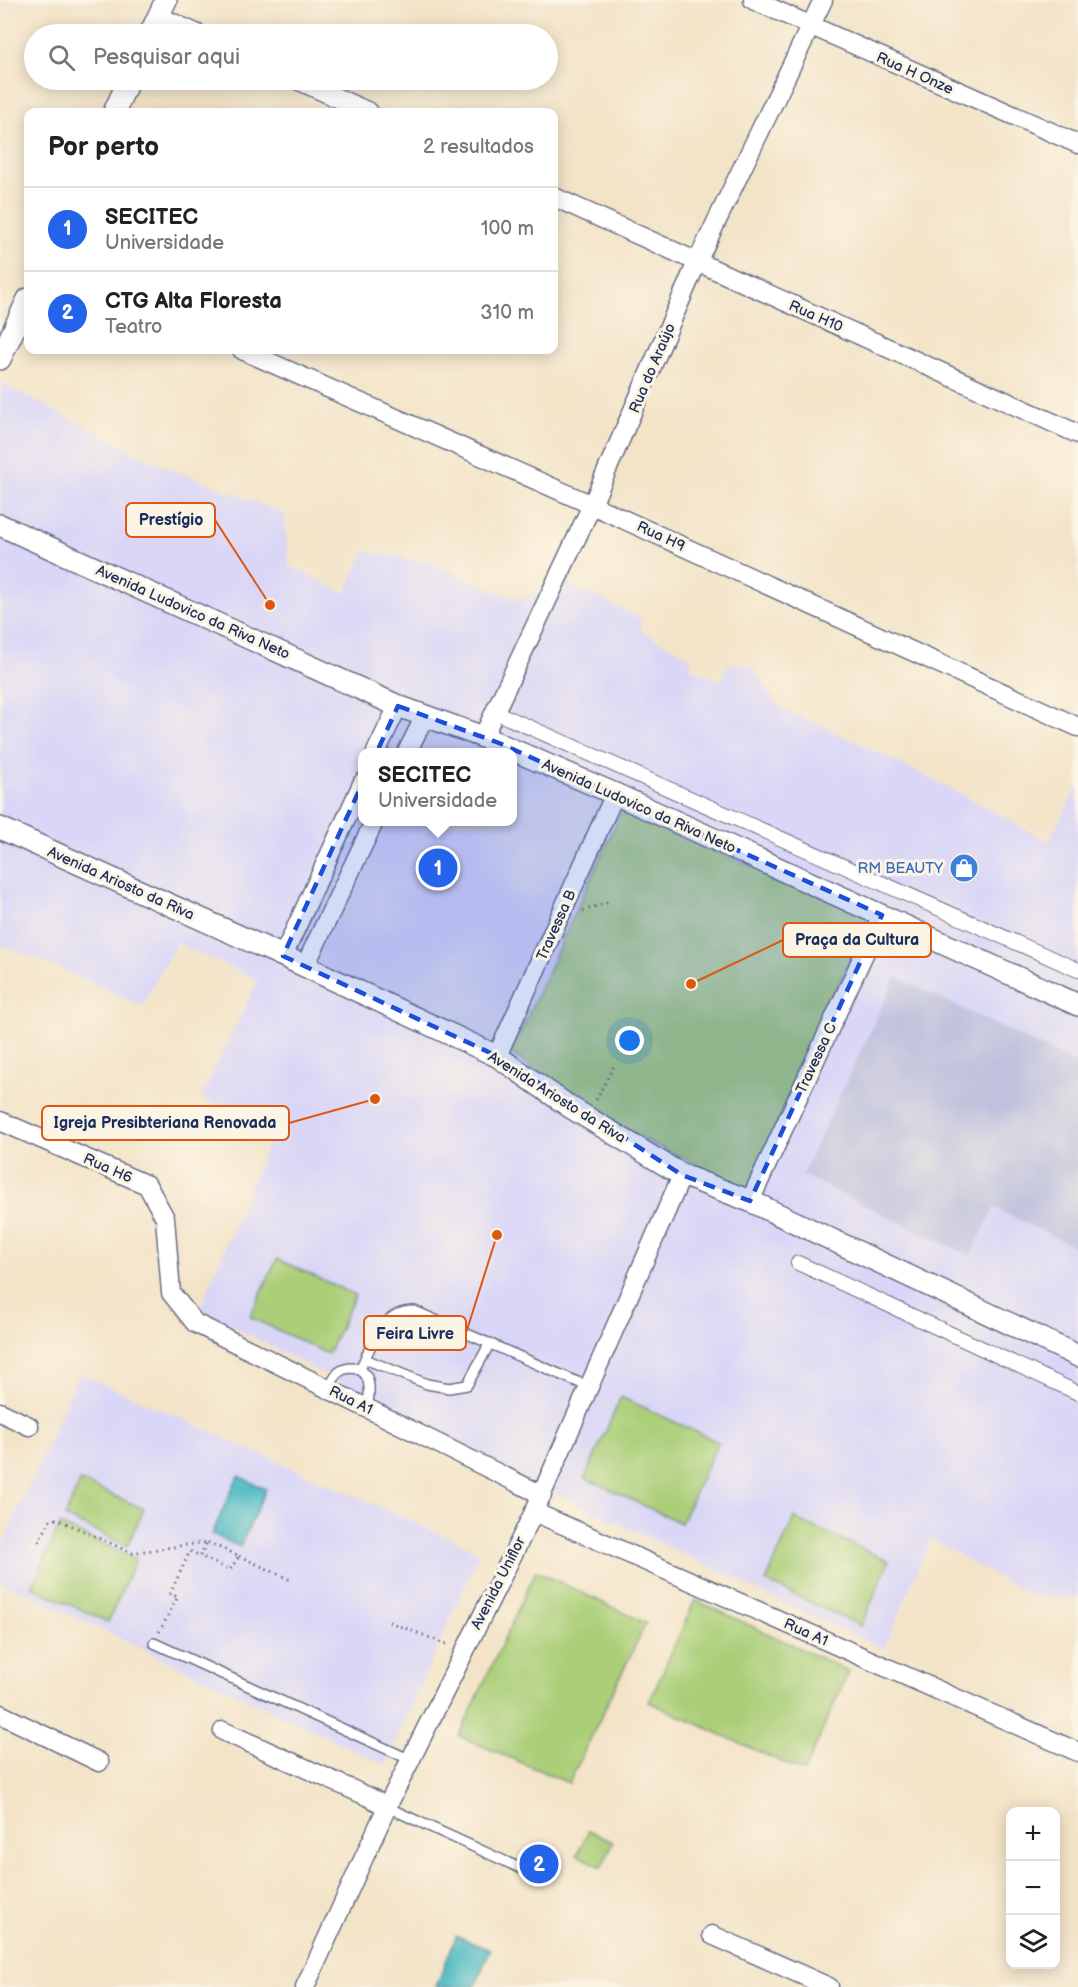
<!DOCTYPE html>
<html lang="pt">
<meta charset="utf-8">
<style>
:root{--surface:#fff;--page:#f2f2f2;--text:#222;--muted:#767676;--line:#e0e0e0;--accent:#2563eb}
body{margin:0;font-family:"Balsamiq Sans",sans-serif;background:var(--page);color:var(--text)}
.controls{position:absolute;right:18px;bottom:18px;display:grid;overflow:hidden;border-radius:12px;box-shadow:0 3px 15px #0003}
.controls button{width:54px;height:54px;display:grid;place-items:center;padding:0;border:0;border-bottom:2px solid var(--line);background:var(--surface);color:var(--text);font:30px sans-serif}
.you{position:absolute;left:630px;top:1041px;width:21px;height:21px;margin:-15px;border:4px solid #fff;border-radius:50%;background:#1a73e8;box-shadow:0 0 0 9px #1a73e833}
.badge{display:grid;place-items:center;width:39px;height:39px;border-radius:50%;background:var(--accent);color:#fff;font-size:20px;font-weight:700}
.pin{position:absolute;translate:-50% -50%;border:3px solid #fff;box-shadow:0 2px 6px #0006}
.popup{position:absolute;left:358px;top:748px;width:159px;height:78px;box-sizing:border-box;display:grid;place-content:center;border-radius:12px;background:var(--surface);filter:drop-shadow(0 2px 4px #0005);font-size:20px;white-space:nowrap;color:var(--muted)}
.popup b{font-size:22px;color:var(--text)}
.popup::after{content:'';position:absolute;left:50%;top:100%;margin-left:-12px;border:12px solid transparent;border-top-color:var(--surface)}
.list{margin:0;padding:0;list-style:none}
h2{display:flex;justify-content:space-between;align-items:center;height:78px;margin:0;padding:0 24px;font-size:26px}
h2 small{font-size:20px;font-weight:400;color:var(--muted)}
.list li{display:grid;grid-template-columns:39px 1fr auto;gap:18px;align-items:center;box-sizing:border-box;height:84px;padding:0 24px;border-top:2px solid var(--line)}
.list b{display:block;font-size:22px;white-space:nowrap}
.list p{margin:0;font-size:20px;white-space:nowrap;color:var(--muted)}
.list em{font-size:20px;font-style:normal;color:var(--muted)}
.icon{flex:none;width:33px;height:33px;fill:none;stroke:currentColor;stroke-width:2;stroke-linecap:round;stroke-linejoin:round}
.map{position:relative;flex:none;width:1078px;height:1987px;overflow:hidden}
.search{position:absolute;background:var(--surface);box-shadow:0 3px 15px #0003;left:24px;top:24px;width:534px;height:66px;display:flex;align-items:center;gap:15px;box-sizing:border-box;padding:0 21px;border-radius:33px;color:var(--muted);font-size:22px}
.panel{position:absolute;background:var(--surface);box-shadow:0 3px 15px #0003;left:24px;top:108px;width:534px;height:246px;border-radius:12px}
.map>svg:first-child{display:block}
.built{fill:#d9d6f7;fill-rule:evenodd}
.industrial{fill:#c0c2dd}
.green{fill:#abcf79;stroke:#637f6c;stroke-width:1.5}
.water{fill:#4ab9c2;stroke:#327490;stroke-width:1.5}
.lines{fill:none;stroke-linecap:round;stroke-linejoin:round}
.service-casing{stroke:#676e83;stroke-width:12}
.pedestrian-casing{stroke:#676e83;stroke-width:16}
.minor-casing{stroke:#676e83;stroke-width:21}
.tertiary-casing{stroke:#676e83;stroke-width:24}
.path{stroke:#676e83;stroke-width:3;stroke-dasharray:1.5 4.5;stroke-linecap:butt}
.service{stroke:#fff;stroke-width:9}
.pedestrian{stroke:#fff;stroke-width:14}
.minor{stroke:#fff;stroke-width:18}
.tertiary{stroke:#fff;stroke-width:21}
.marked{fill:#1d4ed8;fill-opacity:0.2;stroke:#1d4ed8;stroke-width:4.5;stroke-dasharray:12 8;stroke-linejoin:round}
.labels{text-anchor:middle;stroke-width:6;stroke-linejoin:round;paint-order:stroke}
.street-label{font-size:15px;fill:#1b2f5e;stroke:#fcf5e5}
.shop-label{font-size:15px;fill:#366cbe;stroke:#fcf5e5;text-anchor:end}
.leader{fill:none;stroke:#de5710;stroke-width:2}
.callout-dot{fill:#de5710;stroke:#fcf5e5;stroke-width:2}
.callout{fill:#fcf5e5;stroke:#de5710;stroke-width:2}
.callout-label{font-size:16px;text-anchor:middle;font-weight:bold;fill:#1b2f5e}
</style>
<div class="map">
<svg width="1078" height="1987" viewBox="0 0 1078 1987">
<rect width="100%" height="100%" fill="#fcf5e5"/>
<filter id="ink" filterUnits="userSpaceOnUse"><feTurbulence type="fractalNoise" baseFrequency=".0167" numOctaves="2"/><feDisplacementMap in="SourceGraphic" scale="12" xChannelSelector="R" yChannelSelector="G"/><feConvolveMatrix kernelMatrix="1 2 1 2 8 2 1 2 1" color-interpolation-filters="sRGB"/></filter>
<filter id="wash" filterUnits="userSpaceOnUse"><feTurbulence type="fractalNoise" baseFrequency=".008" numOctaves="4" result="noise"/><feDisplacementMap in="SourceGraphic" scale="24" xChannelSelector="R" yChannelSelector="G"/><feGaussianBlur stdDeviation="1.35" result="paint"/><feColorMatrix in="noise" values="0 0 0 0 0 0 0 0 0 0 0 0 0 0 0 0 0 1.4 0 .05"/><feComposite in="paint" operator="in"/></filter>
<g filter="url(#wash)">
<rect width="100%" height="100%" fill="#f3e3c7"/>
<g class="built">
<path d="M1,383L158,464L284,513L289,566L345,593L365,551L430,563L518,600L564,581L641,619V631L691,658L690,668L720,681L729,663L751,666L778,706L894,760L993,811L1048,842L1078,786V1598L1030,1596L931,1539L884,1649L747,1586L748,1585L513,1473L200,1309L270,1138L201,1098L258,980L176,943L142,1006L29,955L0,945ZM363,752H513V822H363Z"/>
<path d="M79,1373L480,1552L385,1765L0,1581V1551Z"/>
</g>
<path class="industrial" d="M896,977L1078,1064V1248L994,1208L970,1256L802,1175Z"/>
<g class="green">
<path d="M621,812L869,915L749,1190L643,1139L580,1102L511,1053Z"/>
<path d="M277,1259L355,1295L328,1354L250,1317Z"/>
<path d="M621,1397L718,1442L681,1523L585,1478Z"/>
<path d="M80,1481L144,1509L127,1546L65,1517Z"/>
<path d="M794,1518L889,1561L861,1626L766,1582Z"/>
<path d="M60,1525L136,1559L108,1622L32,1587Z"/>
<path d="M536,1571L646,1623L569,1783L459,1736Z"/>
<path d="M695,1600L849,1671L804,1772L649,1702Z"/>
<path d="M589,1830L613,1842L602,1867L577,1855Z"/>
</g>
<g class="water">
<path d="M238,1476L266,1489L240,1547L212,1534Z"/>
<path d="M456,1936L490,1950L475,1987H436Z"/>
</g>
</g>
<g filter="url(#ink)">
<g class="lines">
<g class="service-casing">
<g id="service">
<path d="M365,1359L427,1384L449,1388L467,1385L490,1343"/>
<path d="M360,1369C373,1343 382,1310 415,1311L589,1387"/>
<path d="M328,1389C331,1384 335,1376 339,1372C343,1369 348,1368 353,1368C373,1370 370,1393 367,1408"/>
<path d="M154,1643L411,1760"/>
<path d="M387,1807L535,1875"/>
</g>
</g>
<g class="pedestrian-casing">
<g id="pedestrian">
<path d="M495,712L1078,970"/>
<path d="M798,1263L1078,1393"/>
</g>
</g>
<g class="minor-casing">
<g id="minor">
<path d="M753,0L1078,144"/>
<path d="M158,16L198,34"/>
<path d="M297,80L369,112"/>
<path d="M554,197L1078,434"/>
<path d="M242,350L592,505L1078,727"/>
<path d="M483,737L592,505L697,262L823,0"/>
<path d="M376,752L398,706"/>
<path d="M407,752L425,716"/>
<path d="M283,956L363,782"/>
<path d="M305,966L374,822"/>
<path d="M497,1056L615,794"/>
<path d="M0,1121L147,1185L165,1218L171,1293L195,1323L542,1495"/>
<path d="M750,1201L882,915"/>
<path d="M0,1412L29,1426"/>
<path d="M534,1512L1078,1752"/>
<path d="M0,1714L99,1762"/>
<path d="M223,1731L371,1798L387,1807"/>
<path d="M712,1935L829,1987"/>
<path d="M305,1987L387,1807L534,1512L682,1175"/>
</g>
</g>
<g class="tertiary-casing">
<g id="tertiary">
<path d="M150,34L166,0"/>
<path d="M114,112L129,80"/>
<path d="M0,359L28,299"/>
<path d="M0,525L398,706L483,737L615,794L1078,1005"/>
<path d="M0,828L283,956L486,1051L497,1056L570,1107L682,1175L750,1201L1078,1356"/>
</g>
</g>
<g class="path">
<path d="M583,911L609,902"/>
<path d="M596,1100L615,1064"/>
<path d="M39,1542L51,1519H57L132,1553L207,1542L200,1556L230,1570L239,1556L207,1542"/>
<path d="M239,1556L293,1581"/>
<path d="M389,1622L449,1645"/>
<path d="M159,1632L178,1597L170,1594L190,1551L200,1556"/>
</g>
<use href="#service" class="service"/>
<use href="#pedestrian" class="pedestrian"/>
<use href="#minor" class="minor"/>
<use href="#tertiary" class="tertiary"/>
</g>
</g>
<path class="marked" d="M398,706L499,743L882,915L750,1201L682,1175L497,1056L283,956Z"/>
<defs>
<g id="shop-disc" transform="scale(1.5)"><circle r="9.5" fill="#3f7fe0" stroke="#fcf5e5"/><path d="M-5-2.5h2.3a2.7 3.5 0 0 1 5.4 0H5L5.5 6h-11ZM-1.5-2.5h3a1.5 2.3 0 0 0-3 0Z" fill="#fff"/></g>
</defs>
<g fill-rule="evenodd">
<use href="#shop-disc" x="964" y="868"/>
</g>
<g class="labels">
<g class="street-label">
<text transform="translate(915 73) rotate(24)" y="5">Rua H Onze</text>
<text transform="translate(816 316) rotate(24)" y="5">Rua H10</text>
<text transform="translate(652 368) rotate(-67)" y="5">Rua do Araújo</text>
<text transform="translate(661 536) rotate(25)" y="5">Rua H9</text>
<text transform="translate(193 612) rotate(24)" y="5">Avenida Ludovico da Riva Neto</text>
<text transform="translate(639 806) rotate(24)" y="5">Avenida Ludovico da Riva Neto</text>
<text transform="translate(121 883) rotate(24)" y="5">Avenida Ariosto da Riva</text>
<text transform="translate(556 925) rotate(-66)" y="5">Travessa B</text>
<text transform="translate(816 1058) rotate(-65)" y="5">Travessa C</text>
<text transform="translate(557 1097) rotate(32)" y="5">Avenida Ariosto da Riva</text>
<text transform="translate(108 1168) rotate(24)" y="5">Rua H6</text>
<text transform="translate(351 1400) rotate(26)" y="5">Rua A1</text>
<text transform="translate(498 1583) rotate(-63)" y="5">Avenida Uniflor</text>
<text transform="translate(806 1632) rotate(24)" y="5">Rua A1</text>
</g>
<g class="shop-label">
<text x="943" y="873">RM BEAUTY</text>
</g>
</g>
<path class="leader" d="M270 605L215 520M691 984L783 940M375 1099L289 1123M497 1235L466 1333"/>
<g class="callout-dot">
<circle cx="270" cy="605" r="6"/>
<circle cx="691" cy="984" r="6"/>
<circle cx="375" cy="1099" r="6"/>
<circle cx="497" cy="1235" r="6"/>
</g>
<g class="callout">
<rect x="126" y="503" width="89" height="34" rx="6"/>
<rect x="783" y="923" width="148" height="34" rx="6"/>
<rect x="42" y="1106" width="247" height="34" rx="6"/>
<rect x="364" y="1316" width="102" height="34" rx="6"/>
</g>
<g class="callout-label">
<text x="171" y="525">Prestígio</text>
<text x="857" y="945">Praça da Cultura</text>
<text x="165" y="1128">Igreja Presibteriana Renovada</text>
<text x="415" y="1339">Feira Livre</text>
</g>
</svg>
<div class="controls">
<button>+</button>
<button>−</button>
<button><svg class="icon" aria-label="layers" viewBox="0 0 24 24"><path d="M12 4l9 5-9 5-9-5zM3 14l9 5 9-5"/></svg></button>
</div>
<div class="you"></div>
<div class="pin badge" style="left:438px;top:868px">1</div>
<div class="popup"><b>SECITEC</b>Universidade</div>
<div class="pin badge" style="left:539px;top:1864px">2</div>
<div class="search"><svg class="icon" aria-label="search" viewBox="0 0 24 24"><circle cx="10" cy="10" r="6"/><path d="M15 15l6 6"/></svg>Pesquisar aqui</div>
<section class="panel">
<h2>Por perto<small>2 resultados</small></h2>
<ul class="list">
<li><span class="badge">1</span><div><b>SECITEC</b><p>Universidade</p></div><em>100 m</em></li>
<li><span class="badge">2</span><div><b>CTG Alta Floresta</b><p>Teatro</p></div><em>310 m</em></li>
</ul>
</section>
</div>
